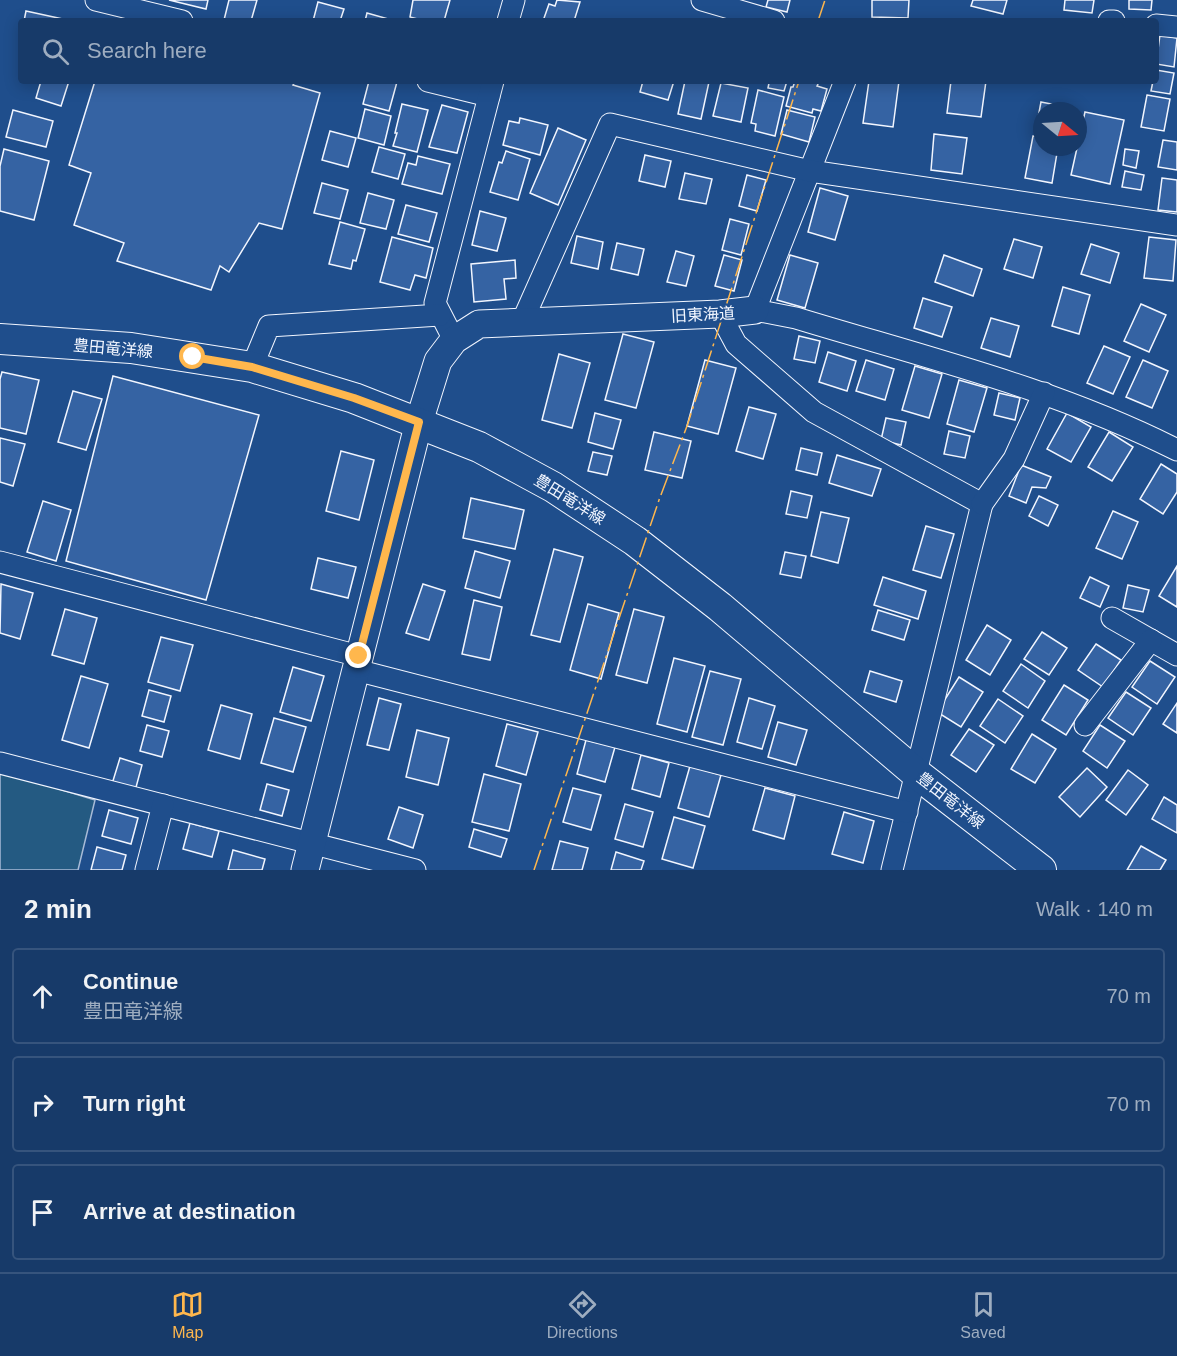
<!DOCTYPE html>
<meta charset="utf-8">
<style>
:root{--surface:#173a69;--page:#244571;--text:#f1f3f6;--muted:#9eadc0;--line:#36547d;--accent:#ffb74d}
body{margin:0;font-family:Helvetica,"Noto Sans JP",sans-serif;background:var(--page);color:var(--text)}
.compass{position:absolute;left:1033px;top:102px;width:54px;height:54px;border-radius:50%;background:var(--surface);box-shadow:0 3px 15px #0003;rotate:108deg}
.stop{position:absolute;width:18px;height:18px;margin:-14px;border:4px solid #ffb74d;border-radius:50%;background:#fff}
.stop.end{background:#ffb74d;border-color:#fff;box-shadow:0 2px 6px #0008}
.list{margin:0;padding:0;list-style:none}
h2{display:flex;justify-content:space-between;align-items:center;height:78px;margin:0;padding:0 24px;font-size:26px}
h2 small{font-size:20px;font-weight:400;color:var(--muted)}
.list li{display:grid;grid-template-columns:39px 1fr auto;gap:18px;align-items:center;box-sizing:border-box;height:96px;margin:0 12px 12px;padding:0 12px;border:2px solid var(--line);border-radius:6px}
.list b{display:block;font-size:22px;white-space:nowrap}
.list p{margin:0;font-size:20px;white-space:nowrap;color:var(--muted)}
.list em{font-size:20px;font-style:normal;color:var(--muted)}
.icon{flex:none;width:33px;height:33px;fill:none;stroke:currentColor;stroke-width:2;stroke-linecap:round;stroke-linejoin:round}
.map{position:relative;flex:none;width:1177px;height:870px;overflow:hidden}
.search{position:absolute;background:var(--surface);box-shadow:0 3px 15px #0003;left:18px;right:18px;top:18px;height:66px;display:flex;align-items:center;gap:15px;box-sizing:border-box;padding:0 21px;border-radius:6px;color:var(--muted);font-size:22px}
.sheet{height:402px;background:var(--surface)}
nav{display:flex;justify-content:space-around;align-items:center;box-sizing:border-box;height:84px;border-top:2px solid var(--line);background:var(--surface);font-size:16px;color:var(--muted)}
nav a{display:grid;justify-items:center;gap:3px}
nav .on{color:var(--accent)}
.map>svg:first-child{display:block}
.green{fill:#245a82;stroke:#a8bbd7;stroke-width:1.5}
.building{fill:#3563a3;stroke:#f2f6ff;stroke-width:1.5}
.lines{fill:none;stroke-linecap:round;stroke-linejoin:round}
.minor-casing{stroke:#f2f6ff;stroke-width:23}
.tertiary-casing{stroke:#f2f6ff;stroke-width:29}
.secondary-casing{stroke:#f2f6ff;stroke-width:32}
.minor{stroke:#1f4e8c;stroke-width:21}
.tertiary{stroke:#1f4e8c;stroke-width:27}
.secondary{stroke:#1f4e8c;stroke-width:30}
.power{stroke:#ffb74d;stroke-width:1.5;stroke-dasharray:21 4.5 3 4.5;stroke-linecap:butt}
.route{stroke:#ffb74d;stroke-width:8}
.labels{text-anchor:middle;stroke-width:4.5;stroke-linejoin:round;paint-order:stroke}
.street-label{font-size:16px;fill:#f2f6ff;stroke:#1f4e8c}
</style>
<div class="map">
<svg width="1177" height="870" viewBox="0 0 1177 870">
<rect width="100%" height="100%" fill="#1f4e8c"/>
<path class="green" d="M0,771L95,800L78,870H0Z"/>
<g class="building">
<path d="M169,0H208L206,9Z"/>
<path d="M229,0H257L251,21L224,20Z"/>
<path d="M413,0H450L444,21H425L410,17Z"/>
<path d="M557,0L580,2L574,21H543L549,4L555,6Z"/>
<path d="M768,0H790L787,12L766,7Z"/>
<path d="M872,0H909L908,18L872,17Z"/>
<path d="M973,0H1007L1003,14L971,6Z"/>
<path d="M1065,0H1094L1092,13L1064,10Z"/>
<path d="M1129,0H1152L1151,10L1129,9Z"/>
<path d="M318,2L344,9L340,21H313Z"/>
<path d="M26,11L72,21H24Z"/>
<path d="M367,13L392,20V21H365Z"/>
<path d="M1160,35L1177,38L1174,67L1156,64Z"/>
<path d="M1156,70L1174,73L1170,94L1151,91L1153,81H1156Z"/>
<path d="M41,81H69L61,106L36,98Z"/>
<path d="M95,81H295L293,85L320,93L282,229L259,223L229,272L220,266L211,290L117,261L124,243L74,225L91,173L69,165Z"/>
<path d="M369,81L397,82L389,111L363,104Z"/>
<path d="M643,81H674L668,100L640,92Z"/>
<path d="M685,81L709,82L701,119L678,114Z"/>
<path d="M761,81H787L784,91L768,88L769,83Z"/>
<path d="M795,81L819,82L817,86L827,89L821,111L813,109L812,113L786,106L791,87H793Z"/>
<path d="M869,81H899L893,127L863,123Z"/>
<path d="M951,81H986L981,117L947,113Z"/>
<path d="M721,83L748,88L741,122L713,116Z"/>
<path d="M758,90L784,97L775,136L755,131L756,124L751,123Z"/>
<path d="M1147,95L1170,99L1164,131L1141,127Z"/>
<path d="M1041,102L1067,107L1066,111H1042V124L1037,123Z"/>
<path d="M402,104L428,110L417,152L393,146L397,133H395Z"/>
<path d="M442,105L468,112L457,153L429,147Z"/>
<path d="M365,109L391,116L384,145L358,138Z"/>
<path d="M13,110L53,121L46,147L6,137Z"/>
<path d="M787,110L815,117L809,142L781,134Z"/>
<path d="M1085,112L1124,120L1110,184L1071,175Z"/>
<path d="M520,118L548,125L540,155L503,145L509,121L519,123Z"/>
<path d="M558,128L586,140L558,205L530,193Z"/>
<path d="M330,131L356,138L348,167L322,160Z"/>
<path d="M934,134L967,138L962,174L931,170Z"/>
<path d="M1033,136L1042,137V147H1058L1052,183L1025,178Z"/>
<path d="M1163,140L1177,142V170L1158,167Z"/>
<path d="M379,147L405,154L398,179L372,172Z"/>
<path d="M4,149L49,161L34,220L0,211V166Z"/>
<path d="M1125,149L1139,151L1136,168L1123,165Z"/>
<path d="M506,151L530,159L518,200L490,192L499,162L502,163Z"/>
<path d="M645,155L671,161L665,187L639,181Z"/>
<path d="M418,156L450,164L442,194L402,184L408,163L416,165Z"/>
<path d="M1125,171L1144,175L1141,190L1122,187Z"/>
<path d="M685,173L712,179L706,204L679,199Z"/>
<path d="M747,175L766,180L757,211L739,206Z"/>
<path d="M1162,178L1177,180V212L1158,210Z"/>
<path d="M322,183L348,190L340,219L314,213Z"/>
<path d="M820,188L848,196L835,240L808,232Z"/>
<path d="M368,193L394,200L386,229L360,223Z"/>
<path d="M406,205L437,213L429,242L398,234Z"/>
<path d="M480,211L506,218L497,251L472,245Z"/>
<path d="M730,219L749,224L741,255L722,250Z"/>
<path d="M340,222L365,229L356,261L353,260L351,269L329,264Z"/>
<path d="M577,236L603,242L598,269L571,263Z"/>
<path d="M392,237L433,248L426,278L415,275L410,290L380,282Z"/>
<path d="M1149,237L1176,240L1173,281L1144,278Z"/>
<path d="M1014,239L1042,247L1033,278L1004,269Z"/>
<path d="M617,243L644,249L638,275L611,269Z"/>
<path d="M1091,244L1119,253L1110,283L1081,274Z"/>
<path d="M676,251L694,256L686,286L667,282Z"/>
<path d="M724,255L742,260L734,291L715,286Z"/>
<path d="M790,255L818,263L805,308L777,300Z"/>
<path d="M944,255L982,269L973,296L935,282Z"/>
<path d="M515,260L516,278L504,279L506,299L474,302L471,264Z"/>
<path d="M1063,287L1090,295L1079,334L1052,326Z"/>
<path d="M923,298L952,307L942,337L914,328Z"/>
<path d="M1141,304L1166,315L1149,352L1124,341Z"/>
<path d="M991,318L1019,326L1010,357L981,348Z"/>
<path d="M623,334L654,342L636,408L605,400Z"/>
<path d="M799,336L820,341L815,363L794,359Z"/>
<path d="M1104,346L1130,357L1113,394L1087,383Z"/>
<path d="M828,352L856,361L847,391L819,382Z"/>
<path d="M559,354L590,363L572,428L542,420Z"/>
<path d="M705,360L736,368L718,434L687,426Z"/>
<path d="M866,360L894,369L885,400L856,391Z"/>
<path d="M1143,360L1168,371L1152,408L1126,397Z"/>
<path d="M915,366L942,374L929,418L902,410Z"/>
<path d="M2,372L39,380L26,434L0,428V379Z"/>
<path d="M113,376L259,415L206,600L66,561Z"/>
<path d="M959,380L987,388L974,432L947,424Z"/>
<path d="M73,391L102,399L86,450L58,442Z"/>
<path d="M999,393L1020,398L1015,420L994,415Z"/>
<path d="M749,407L776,414L763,459L736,451Z"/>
<path d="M595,413L621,420L613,449L588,442Z"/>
<path d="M1067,413L1091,427L1071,462L1047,449Z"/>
<path d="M886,418L906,422L901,445L881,440Z"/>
<path d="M949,431L970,436L965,458L944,454Z"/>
<path d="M654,432L691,441L682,478L645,470Z"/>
<path d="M1109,432L1133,447L1112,481L1088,467Z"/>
<path d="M0,438L25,444L13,486L0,482Z"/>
<path d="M801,448L822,453L817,475L796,470Z"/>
<path d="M341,451L374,460L359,520L326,511Z"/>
<path d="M593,452L612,456L607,475L588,471Z"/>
<path d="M837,455L881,469L872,496L829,483Z"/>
<path d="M1161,464L1177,474V492L1163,514L1140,499Z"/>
<path d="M1021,465L1051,477L1046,488L1032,487L1026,503L1009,496Z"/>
<path d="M791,491L812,496L807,518L786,514Z"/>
<path d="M1039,496L1058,505L1048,526L1029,516Z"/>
<path d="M471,498L524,510L515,549L463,538Z"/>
<path d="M43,501L71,510L56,561L27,552Z"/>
<path d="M1113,511L1138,522L1122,559L1096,548Z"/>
<path d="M821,512L849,518L838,563L811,556Z"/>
<path d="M926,526L954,534L941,578L913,570Z"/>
<path d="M554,549L583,557L560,642L531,635Z"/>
<path d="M475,551L510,561L500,598L465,588Z"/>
<path d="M785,552L806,556L801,578L780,574Z"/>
<path d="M318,558L356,567L348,598L311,589Z"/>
<path d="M1177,566V607L1159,596Z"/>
<path d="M883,577L926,591L918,619L874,605Z"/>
<path d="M1090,577L1109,586L1100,607L1080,598Z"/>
<path d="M1,584L33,593L20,639L0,633Z"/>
<path d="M423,584L445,591L429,640L406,633Z"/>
<path d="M1128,585L1149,590L1143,612L1123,608Z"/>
<path d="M474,600L502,607L490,660L462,654Z"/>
<path d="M588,604L619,613L601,679L570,670Z"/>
<path d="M65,609L97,618L84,664L52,655Z"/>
<path d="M634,609L664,617L647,683L616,675Z"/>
<path d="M878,610L910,620L904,640L872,630Z"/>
<path d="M987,625L1011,640L990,675L966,660Z"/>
<path d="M1042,632L1067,648L1049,675L1024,659Z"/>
<path d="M161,637L193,645L180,691L148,682Z"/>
<path d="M1096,644L1121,660L1103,687L1078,670Z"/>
<path d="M674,658L705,666L687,732L657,724Z"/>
<path d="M1150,661L1175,677L1157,704L1132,687Z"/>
<path d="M1021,664L1045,681L1028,708L1003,691Z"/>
<path d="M293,667L324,676L311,721L280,712Z"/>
<path d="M710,671L741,679L723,745L692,737Z"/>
<path d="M870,671L902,681L896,702L864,692Z"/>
<path d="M81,676L108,684L89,748L62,740Z"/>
<path d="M959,677L983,692L961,727L937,712Z"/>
<path d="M1064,685L1088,700L1066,735L1042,720Z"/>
<path d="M149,690L171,696L164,722L142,716Z"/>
<path d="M1126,692L1151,708L1133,735L1108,718Z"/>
<path d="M379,698L401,704L389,750L367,745Z"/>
<path d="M749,698L775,706L762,749L737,742Z"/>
<path d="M998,699L1023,716L1005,743L980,726Z"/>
<path d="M1177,703V733L1163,724Z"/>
<path d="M221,705L252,714L240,759L208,750Z"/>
<path d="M274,718L306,727L293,772L261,763Z"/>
<path d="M778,722L807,730L796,765L768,757Z"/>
<path d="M507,724L538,732L526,775L496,766Z"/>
<path d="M147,725L169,731L162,757L140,751Z"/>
<path d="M1100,725L1125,741L1107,768L1083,751Z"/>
<path d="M969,729L994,745L976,772L951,755Z"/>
<path d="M417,730L449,738L438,785L406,777Z"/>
<path d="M1032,734L1056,749L1035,783L1011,769Z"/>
<path d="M586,740L615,747L605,782L577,774Z"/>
<path d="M641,755L669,763L660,797L632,789Z"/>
<path d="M120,758L142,765L135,791L112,784Z"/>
<path d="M690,766L721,775L709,817L678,808Z"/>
<path d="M1087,768L1107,787L1080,817L1059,797Z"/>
<path d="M1128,770L1148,785L1126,815L1106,800Z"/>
<path d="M484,774L521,784L509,831L472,822Z"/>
<path d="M267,784L289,790L282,816L260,810Z"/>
<path d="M573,788L601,795L591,830L563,822Z"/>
<path d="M765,788L795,796L784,839L753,830Z"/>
<path d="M1164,797L1177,805V833L1152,819Z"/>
<path d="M625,804L653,812L643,847L615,839Z"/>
<path d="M399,807L423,815L413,848L388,839Z"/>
<path d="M109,810L138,818L131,844L102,836Z"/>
<path d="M844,812L874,821L863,863L832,854Z"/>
<path d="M674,817L705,826L693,868L662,859Z"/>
<path d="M190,823L219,831L212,857L183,849Z"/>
<path d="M474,829L507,839L501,857L469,847Z"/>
<path d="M560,841L588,848L582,870H552Z"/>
<path d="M1141,846L1166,860L1160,870H1127Z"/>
<path d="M97,847L126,855L122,870H91Z"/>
<path d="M233,850L265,859L262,870H228Z"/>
<path d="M616,852L644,861L641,870H611Z"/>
</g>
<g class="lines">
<g class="minor-casing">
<g id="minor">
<path d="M96,0L182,21"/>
<path d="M702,0L774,21"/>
<path d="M508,21L514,0"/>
<path d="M1109,21H1114"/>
<path d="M1156,25L1177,27"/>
<path d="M428,81L489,96"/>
<path d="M845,81L755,310L796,318C924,357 1057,389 1177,450"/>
<path d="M720,314L736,344L814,412L982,504L892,870"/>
<path d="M522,322L610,124L810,171L1177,225"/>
<path d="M454,340L435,303L493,81"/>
<path d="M252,367L269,326L440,315"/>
<path d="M982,504L1014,459L1044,393"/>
<path d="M0,562L359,656"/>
<path d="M1112,618L1177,655"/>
<path d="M356,670L907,812"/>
<path d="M1085,725L1151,640"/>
<path d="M0,763L415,870"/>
<path d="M146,870L163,805"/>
</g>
</g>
<g class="tertiary-casing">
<path id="tertiary" d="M305,870L419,422L438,361L454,340L479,324L720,314L755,310"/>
</g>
<g class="secondary-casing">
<path id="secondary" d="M0,339L131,348L252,367L354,398L479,447L553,487L635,541L720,607L917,774L1041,870"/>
</g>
<use href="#minor" class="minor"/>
<use href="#tertiary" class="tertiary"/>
<use href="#secondary" class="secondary"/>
<g class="power">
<path d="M818,21L825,0"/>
<path d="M534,870L659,500L687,426L799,81"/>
</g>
</g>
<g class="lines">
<path class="route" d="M193,357L252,367L354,398L419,422L359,656"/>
</g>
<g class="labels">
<g class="street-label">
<text transform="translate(703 314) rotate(-3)" y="6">旧東海道</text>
<text transform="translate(113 348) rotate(5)" y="6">豊田竜洋線</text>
<text transform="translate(570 499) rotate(32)" y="6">豊田竜洋線</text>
<text transform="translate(951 800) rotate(38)" y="6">豊田竜洋線</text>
</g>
</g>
</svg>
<svg class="compass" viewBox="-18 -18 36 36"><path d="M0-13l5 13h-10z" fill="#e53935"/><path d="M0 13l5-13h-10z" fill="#9eadc0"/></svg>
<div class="stop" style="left:193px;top:357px"></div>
<div class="stop end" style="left:359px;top:656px"></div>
<div class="search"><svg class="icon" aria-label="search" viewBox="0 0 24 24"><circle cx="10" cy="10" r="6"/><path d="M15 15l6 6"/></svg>Search here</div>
</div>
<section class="sheet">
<h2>2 min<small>Walk · 140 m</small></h2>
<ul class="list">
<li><svg class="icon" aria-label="ahead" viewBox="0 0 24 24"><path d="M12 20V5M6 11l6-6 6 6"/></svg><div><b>Continue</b><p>豊田竜洋線</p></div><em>70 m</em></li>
<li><svg class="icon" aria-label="right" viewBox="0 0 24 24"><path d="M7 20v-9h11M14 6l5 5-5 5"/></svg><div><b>Turn right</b></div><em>70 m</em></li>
<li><svg class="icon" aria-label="arrive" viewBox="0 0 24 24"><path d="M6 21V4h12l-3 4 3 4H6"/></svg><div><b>Arrive at destination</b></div></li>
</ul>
</section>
<nav>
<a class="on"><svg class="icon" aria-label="map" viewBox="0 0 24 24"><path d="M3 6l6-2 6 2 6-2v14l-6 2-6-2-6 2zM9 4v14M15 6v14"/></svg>Map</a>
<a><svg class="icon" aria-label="directions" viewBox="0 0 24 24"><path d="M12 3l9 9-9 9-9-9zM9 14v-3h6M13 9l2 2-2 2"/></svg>Directions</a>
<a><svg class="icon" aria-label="saved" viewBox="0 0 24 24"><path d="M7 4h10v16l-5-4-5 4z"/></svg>Saved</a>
</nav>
